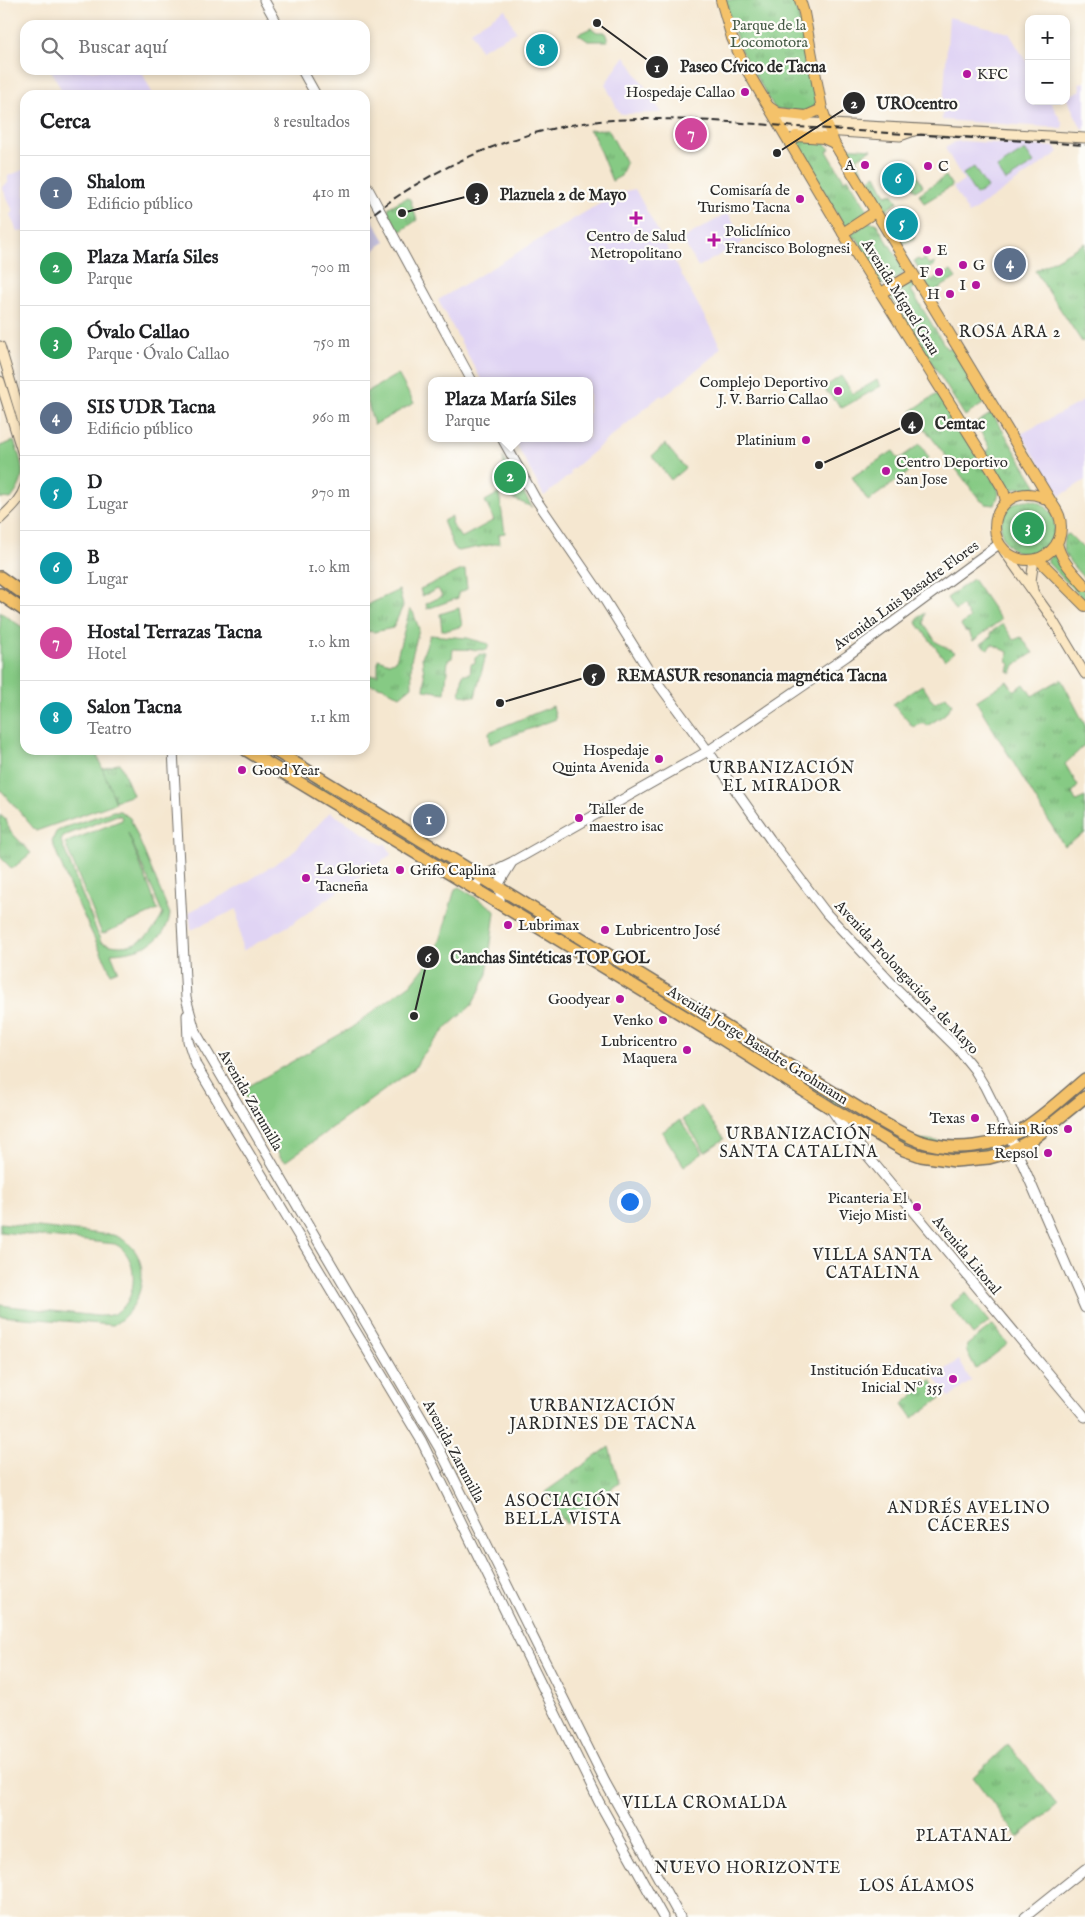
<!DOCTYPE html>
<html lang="es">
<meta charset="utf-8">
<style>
:root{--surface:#fff;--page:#f6f6f6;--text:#202124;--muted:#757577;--line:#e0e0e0;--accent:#b5179e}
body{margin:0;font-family:"IM FELL English",serif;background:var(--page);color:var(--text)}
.controls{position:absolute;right:15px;top:15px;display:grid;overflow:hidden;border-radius:10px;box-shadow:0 2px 8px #0003}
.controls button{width:45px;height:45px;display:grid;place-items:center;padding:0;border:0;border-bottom:1px solid var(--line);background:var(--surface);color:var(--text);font:25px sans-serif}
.you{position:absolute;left:629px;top:1201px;width:18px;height:18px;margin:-12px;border:4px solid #fff;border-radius:50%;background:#1a73e8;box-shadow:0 0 0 8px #1a73e833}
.badge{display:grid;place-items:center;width:32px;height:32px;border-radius:50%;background:var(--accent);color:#fff;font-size:16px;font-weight:700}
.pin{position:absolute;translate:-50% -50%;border:2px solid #fff;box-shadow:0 1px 5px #0006}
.popup{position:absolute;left:428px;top:377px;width:165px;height:65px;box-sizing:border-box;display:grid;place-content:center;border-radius:10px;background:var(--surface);filter:drop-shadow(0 1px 4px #0005);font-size:16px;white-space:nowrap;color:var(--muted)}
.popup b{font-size:19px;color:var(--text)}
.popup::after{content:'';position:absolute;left:50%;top:100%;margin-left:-10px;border:10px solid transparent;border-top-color:var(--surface)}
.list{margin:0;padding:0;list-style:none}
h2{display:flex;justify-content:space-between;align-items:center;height:65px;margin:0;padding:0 20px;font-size:21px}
h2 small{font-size:16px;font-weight:400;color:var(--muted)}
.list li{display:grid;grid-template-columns:32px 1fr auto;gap:15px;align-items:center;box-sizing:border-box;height:75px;padding:0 20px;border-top:1px solid var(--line)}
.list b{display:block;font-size:19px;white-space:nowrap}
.list p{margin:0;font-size:16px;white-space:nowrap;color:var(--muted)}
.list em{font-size:16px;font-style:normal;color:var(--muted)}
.icon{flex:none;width:28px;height:28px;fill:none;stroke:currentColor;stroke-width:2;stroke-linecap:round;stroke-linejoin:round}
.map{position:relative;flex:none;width:1085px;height:1917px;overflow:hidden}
.search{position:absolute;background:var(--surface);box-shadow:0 2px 8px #0003;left:20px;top:20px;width:350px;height:55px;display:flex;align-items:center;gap:12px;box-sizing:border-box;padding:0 18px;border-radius:15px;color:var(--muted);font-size:19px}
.panel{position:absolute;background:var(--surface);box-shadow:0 2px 8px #0003;left:20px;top:90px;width:350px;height:665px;border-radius:15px}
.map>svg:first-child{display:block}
.built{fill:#e0d4f4}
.railway{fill:#c4c0db}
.grass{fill:url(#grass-tufts);stroke:#587a58}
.pitch{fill:#86ca84;stroke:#587a58;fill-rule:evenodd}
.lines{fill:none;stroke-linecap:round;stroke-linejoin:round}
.tertiary-casing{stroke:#726d65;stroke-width:11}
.secondary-casing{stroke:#726d65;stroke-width:11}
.primary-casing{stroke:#726d65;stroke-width:12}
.trunk-casing{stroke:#726d65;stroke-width:14}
.tertiary{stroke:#fff;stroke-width:9}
.secondary{stroke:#fbe7c3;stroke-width:9}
.primary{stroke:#f4c26a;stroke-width:10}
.trunk{stroke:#f4c26a;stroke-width:11}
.rail{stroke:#2b2b2b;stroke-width:2;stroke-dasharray:8 4;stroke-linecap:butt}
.poi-dot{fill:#b5179e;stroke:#fdfcf7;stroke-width:2}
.labels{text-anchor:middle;stroke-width:4.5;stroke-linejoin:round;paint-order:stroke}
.park-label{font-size:15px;fill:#465b46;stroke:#fdfcf7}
.poi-label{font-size:15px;fill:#2b2b2b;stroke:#fdfcf7;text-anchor:end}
.street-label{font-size:15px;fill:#2b2b2b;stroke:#fdfcf7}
.neighbourhood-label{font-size:16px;letter-spacing:1px;fill:#2b2b2b;stroke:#fdfcf7}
.leader{fill:none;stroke:#2b2b2b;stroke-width:2}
.callout-dot{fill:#2b2b2b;stroke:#fdfcf7;stroke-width:2}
.mark-label{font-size:15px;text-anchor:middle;font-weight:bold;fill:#fff}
.callout-label{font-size:16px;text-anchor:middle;font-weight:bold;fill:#2b2b2b;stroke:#fdfcf7;stroke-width:4.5;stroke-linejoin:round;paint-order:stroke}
</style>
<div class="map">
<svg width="1085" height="1917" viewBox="0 0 1085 1917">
<defs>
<pattern id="grass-tufts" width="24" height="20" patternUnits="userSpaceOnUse" patternTransform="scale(1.25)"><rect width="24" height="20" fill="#86ca84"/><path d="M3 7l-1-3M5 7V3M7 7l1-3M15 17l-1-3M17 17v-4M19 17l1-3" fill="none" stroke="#6ea46c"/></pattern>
</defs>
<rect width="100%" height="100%" fill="#fdfcf7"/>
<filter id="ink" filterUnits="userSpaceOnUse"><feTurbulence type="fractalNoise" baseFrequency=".02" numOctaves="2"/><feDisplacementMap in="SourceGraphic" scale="10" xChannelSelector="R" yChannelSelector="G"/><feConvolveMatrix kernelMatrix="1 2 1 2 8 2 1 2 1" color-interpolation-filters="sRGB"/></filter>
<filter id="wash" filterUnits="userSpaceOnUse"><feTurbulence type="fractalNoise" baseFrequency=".0096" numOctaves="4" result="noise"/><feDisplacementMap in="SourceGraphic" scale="20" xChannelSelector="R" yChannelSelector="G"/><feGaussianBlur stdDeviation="1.12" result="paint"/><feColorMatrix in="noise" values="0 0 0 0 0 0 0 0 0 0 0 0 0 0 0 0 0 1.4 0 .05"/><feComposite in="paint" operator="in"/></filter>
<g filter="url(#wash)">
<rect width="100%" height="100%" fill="#f5e7d0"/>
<g class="built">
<path d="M505,9L516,32L480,50L471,31Z"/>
<path d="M949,17L1009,33L1029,66V101H1050L1063,124L1062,128L942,120Z"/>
<path d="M625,56L662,113L620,114L605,84Z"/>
<path d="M51,70H141L153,95H64Z"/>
<path d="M1085,82V130L1081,127L1066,97L1081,90L1079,83Z"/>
<path d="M962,141L1055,147L1059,152L969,214L953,187L964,181L945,148L955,142Z"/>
<path d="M25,169V232L17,231L10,215L13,211L2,187L8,183V176Z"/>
<path d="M635,189L721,347L712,357L663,397L661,395L570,471L571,474L544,496L513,438H589V381H482L438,300L587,211L622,192Z"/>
<path d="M728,213L745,241L698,267L682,239Z"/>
<path d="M1085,400V480L1060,496L1021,434Z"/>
<path d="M330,812L383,845L385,843L392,854L290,925L242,951L237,909L191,930L189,912L237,888L291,854Z"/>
<path d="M959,1360L971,1381L949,1398L935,1377Z"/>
</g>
<path class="railway" d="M365,207L385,241L365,259Z"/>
<g class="grass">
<path d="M724,0H793L800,21L808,57L816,104L812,112L775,109L741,51Z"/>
<path d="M591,28L597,32H605L608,41H588L578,34Z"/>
<path d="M608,129L626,163L621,176L612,181L593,134L589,130Z"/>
<path d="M796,140C810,140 821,138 830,149L827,151L844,180L848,178L867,209L866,215L847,226L843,224L795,146Z"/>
<path d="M842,147L872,149L856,159L867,180L876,175L886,195L892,193L898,202L884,211L868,185H865Z"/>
<path d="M899,163L911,164L923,186L915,191Z"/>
<path d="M946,176L952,186L924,203L919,194Z"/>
<path d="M406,198L410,199L417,220L401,231L397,229L388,211L389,207Z"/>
<path d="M899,205L903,213L892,220L904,241L914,235L915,238L900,245L886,222L889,221L885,215Z"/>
<path d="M869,222L876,223L904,268L902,275L885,285L881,284L875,276L879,274L856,237L853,239L852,233Z"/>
<path d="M1085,243V340L1082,342L1035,271Z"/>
<path d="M919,259L920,261L925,259L929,265L935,263V265L929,269L930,272L927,274L931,281L951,271L956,278L931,293L920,275L922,273L914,261Z"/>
<path d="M907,281L912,282L916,287L911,290L947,349L952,347L986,402L965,416L892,299L890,295L892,291Z"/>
<path d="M937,394L997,486L999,493L995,505L986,504L980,500L911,411Z"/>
<path d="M992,413L1037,487L1019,488L1009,491L986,452L990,449L976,423Z"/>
<path d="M503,457L532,507L507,496Z"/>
<path d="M499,493L505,533L499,534L500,543L458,551L455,550L443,521L452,516L451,523L461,538L494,520L485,501Z"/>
<circle cx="1028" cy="527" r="27"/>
<path d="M1069,534L1085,550V579C1075,568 1056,551 1066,535Z"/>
<path d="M1054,553L1085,592V601L1048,563V558Z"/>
<path d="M462,570H465L467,589L458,593V598L427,609L426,604L442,596L438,589L422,596L420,589Z"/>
<path d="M973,579L1001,620L973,641L969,632L965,631L961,625L970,618L962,606L955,611L947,598Z"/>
<path d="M399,590L403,606L393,628L374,632L365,631V606Z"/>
<path d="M459,608L462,626L449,630H442L440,614Z"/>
<path d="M410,609L413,612L419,629L411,660L412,686L400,696L383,687L368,684L370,675H378V659L389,663L396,660Z"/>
<path d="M925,613L924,623L936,642L955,652L945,660L916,622L918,618Z"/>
<path d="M1003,624L1014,640L1021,637L1033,653L1015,665L1012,673L1008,671L1010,664L1007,661L1008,652L992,644L988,649L981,644L991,637V632Z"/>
<path d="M430,635L467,638L489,644L487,650L453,649L452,658L448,660L445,693L424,690L425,682L422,657Z"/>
<path d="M481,654L486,655L475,697L460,695L463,674H470L471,664L475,663V658Z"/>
<path d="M1061,679L1085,725V745L1065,764L1078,786L1072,793L1076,801L1085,797V833L1064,846L976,701L1007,681L1014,691L1024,684L1032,696Z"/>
<path d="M922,685L934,703L946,696L952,704L944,715L927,726L924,723L913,727L893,704Z"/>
<path d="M553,706L556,719L490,744L489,732Z"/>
<path d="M120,763L133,795L115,801L102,769Z"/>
<path d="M313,780L473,878L472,881L313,785L311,783Z"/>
<path d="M0,815L6,820L10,831L31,853L12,869L0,857Z"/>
<path d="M508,897L612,963L611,965L504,902V898Z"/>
<path d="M721,1028L848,1107V1111H843L719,1034L718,1029Z"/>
<path d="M865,1120H870L896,1136L992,1148L1008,1143L1009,1147C976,1156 949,1160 914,1149C898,1144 882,1132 866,1124Z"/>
<path d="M993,1325L1008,1344L976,1369L966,1350L967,1345Z"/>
<path d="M931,1380L941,1398L913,1418L903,1404Z"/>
<path d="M609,1447L619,1483L566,1524L545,1492Z"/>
<path d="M1008,1744L1057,1805L1018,1837L973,1777Z"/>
</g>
<g class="pitch">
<path d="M1025,150L1034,163L1006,181L997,168Z"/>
<path d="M974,167L987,188L976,195L963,174Z"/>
<path d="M398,374L414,403L374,425L365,393Z"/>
<path d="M841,376L853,394L877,380L881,386L842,408L823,388Z"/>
<path d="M14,441C23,466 28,477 11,499L0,498V446Z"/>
<path d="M665,444L685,468L671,480L652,456Z"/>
<path d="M920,444L929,458L868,501L852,477L893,451L899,459Z"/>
<path d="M0,612L25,629V750H95L116,803L36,831L0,789Z"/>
<path d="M113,811H120L130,818L170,914C166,944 137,952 111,953L118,970L111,973L69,885L52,841L56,832L63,828ZM117,815L121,816L122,820L65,843L102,934L158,910L128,833L163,914C150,940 129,953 101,942L61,841L64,836Z"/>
<path d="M459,887L494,909L495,912L487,974L479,992L472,1005L448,1026L421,1057L415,1068L286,1161L281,1158L242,1090L351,1028L413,982L435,954L441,938L455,889Z"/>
<path d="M701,1106L724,1139L705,1152L683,1119Z"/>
<path d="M680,1120L703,1153L684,1166L662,1132Z"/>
<path d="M0,1223L113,1235C156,1249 147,1306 113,1325L0,1316V1305L97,1316C104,1316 111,1316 117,1312C139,1299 139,1255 115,1244L0,1232Z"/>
<path d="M966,1293L989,1322L973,1335L950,1305Z"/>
</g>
</g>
<g filter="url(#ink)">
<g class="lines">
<g class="tertiary-casing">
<g id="tertiary">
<path d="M264,0L278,25"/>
<path d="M302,70L316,95"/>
<path d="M365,183L472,381"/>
<path d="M502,438L535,498L603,597L649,671L708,751L770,839L827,914L897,989L957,1048L974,1069L985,1087L1016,1149L1085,1308"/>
<path d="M173,750L186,998L195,1031L439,1448L605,1782L680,1917"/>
<path d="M475,889L481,877L512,862L708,751L847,656L999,544"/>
<path d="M500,904V882L511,864"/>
<path d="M187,1015L188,1041L196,1065L421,1440L599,1802L663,1917"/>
<path d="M831,1109L842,1125L1085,1417"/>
<path d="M1025,1917L1085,1869"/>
</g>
</g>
<g class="secondary-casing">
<g id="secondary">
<path d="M777,121L1085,138"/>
<path d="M781,128L900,136L917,130"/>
<path d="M0,346L25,429"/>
<path d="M0,381L25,461"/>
<path d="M0,519C10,509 21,500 25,486"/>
<path d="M1004,551L1049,614L1085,674"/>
<path d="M1033,590L1031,581L1034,560"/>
</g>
</g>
<g class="primary-casing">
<g id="primary">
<path d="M721,0L732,38L745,67L843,233L993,472L1003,489L1006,501"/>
<path d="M800,0L804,13L822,109L834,143L1055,508"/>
<path d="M769,107L778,113L806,116L822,109"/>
<path d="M790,144L796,136L823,138L834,143"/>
<path d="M843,233L875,212"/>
<path d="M881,293L913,274"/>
<circle cx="1028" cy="527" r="33"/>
<path d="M1057,543C1061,561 1073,572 1085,586"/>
<path d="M1038,559L1085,606"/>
</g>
</g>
<g class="trunk-casing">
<g id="trunk">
<path d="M0,577L25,595"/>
<path d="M0,594L25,611"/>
<path d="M246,750L722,1039L831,1108L904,1150L921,1156L955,1161L989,1158L1004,1154L1033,1139L1085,1097"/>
<path d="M274,750L875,1118C889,1126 904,1135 919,1141C953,1152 996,1148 1026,1127C1047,1113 1066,1095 1085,1079"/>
</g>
</g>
<use href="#tertiary" class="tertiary"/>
<use href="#secondary" class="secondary"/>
<use href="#primary" class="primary"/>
<use href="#trunk" class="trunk"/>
<path class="rail" d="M365,220C434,165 525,125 613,120C685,116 757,125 829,129C914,135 1000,139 1085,145"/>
</g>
</g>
<g class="poi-dot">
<circle cx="967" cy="74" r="5"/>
<circle cx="745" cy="92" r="5"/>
<circle cx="865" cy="165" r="5"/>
<circle cx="928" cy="166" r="5"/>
<circle cx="800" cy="199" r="5"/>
<path d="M633.5 210.5h5v5h5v5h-5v5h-5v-5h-5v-5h5z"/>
<path d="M711.5 232.5h5v5h5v5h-5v5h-5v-5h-5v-5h5z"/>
<circle cx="927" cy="250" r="5"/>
<circle cx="963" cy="265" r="5"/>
<circle cx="939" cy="272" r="5"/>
<circle cx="976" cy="285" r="5"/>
<circle cx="950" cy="294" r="5"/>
<circle cx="838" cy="391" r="5"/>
<circle cx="806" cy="440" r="5"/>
<circle cx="886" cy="471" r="5"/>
<circle cx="659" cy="759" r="5"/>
<circle cx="242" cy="770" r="5"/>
<circle cx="579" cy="818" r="5"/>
<circle cx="400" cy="870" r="5"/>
<circle cx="306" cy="878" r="5"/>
<circle cx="508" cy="925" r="5"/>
<circle cx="605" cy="930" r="5"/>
<circle cx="620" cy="999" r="5"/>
<circle cx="663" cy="1020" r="5"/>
<circle cx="687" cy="1050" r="5"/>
<circle cx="975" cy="1118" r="5"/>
<circle cx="1068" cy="1129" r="5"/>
<circle cx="1048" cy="1153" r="5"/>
<circle cx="917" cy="1207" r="5"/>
<circle cx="953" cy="1379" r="5"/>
</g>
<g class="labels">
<g class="park-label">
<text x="769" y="30">Parque de la<tspan x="769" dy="17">Locomotora</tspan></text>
</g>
<g class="poi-label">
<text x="977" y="79" text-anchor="start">KFC</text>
<text x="735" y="97">Hospedaje Callao</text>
<text x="855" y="170">A</text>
<text x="938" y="171" text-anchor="start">C</text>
<text x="790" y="195">Comisaría de<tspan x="790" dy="17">Turismo Tacna</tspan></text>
<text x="725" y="236" text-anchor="start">Policlínico<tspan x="725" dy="17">Francisco Bolognesi</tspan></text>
<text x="636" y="241" text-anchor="middle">Centro de Salud<tspan x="636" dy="17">Metropolitano</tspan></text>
<text x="937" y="255" text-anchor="start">E</text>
<text x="973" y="270" text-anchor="start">G</text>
<text x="929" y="277">F</text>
<text x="966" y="290">I</text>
<text x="940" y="299">H</text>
<text x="828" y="387">Complejo Deportivo<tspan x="828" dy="17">J. V. Barrio Callao</tspan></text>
<text x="796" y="445">Platinium</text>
<text x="896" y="467" text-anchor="start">Centro Deportivo<tspan x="896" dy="17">San Jose</tspan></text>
<text x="649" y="755">Hospedaje<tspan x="649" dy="17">Quinta Avenida</tspan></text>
<text x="252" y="775" text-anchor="start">Good Year</text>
<text x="589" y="814" text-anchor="start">Taller de<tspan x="589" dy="17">maestro isac</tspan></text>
<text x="316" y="874" text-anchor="start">La Glorieta<tspan x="316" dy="17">Tacneña</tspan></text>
<text x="410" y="875" text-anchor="start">Grifo Caplina</text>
<text x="518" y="930" text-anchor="start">Lubrimax</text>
<text x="615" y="935" text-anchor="start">Lubricentro José</text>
<text x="610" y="1004">Goodyear</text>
<text x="653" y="1025">Venko</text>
<text x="677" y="1046">Lubricentro<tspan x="677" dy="17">Maquera</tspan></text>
<text x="965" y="1123">Texas</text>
<text x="1058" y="1134">Efrain Rios</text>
<text x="1038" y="1158">Repsol</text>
<text x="907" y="1203">Picanteria El<tspan x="907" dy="17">Viejo Misti</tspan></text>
<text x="943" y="1375">Institución Educativa<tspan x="943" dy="17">Inicial Nº 355</tspan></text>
</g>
<g class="street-label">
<text transform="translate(901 297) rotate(58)" y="5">Avenida Miguel Grau</text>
<text transform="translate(906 595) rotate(-36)" y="5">Avenida Luis Basadre Flores</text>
<text transform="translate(907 977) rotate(47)" y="5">Avenida Prolongación 2 de Mayo</text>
<text transform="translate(758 1045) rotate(32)" y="5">Avenida Jorge Basadre Grohmann</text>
<text transform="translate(251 1100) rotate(60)" y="5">Avenida Zarumilla</text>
<text transform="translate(967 1255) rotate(50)" y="5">Avenida Litoral</text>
<text transform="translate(454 1451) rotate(62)" y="5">Avenida Zarumilla</text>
</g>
<g class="neighbourhood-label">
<text x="1010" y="337">ROSA ARA 2</text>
<text x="782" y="773">URBANIZACIÓN<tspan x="782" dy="18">EL MIRADOR</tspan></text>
<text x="799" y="1139">URBANIZACIÓN<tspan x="799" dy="18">SANTA CATALINA</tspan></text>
<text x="873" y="1260">VILLA SANTA<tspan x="873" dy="18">CATALINA</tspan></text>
<text x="603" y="1411">URBANIZACIÓN<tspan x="603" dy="18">JARDINES DE TACNA</tspan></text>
<text x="563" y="1506">ASOCIACIÓN<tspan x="563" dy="18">BELLA VISTA</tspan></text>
<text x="969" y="1513">ANDRÉS AVELINO<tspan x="969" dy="18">CÁCERES</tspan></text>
<text x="705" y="1808">VILLA CROMALDA</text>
<text x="964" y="1841">PLATANAL</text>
<text x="748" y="1873">NUEVO HORIZONTE</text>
<text x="917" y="1891">LOS ÁLAMOS</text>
</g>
</g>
<path class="leader" d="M597 23L657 67M777 153L854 103M402 213L477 194M819 465L912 423M500 703L594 675M414 1016L428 957"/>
<g class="callout-dot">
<circle cx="597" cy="23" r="5"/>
<circle cx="777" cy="153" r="5"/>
<circle cx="402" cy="213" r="5"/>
<circle cx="819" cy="465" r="5"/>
<circle cx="500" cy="703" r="5"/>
<circle cx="414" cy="1016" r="5"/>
<circle cx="657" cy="67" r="12"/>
<circle cx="854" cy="103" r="12"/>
<circle cx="477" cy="194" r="12"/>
<circle cx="912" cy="423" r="12"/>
<circle cx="594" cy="675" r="12"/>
<circle cx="428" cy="957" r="12"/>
</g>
<g class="mark-label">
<text x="657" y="72">1</text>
<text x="854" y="108">2</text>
<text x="477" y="200">3</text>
<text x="912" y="428">4</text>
<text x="594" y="680">5</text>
<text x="428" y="962">6</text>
</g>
<g class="callout-label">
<text x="753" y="72">Paseo Cívico de Tacna</text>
<text x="917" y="109">UROcentro</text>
<text x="563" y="200">Plazuela 2 de Mayo</text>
<text x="960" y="429">Cemtac</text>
<text x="752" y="681">REMASUR resonancia magnética Tacna</text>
<text x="550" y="963">Canchas Sintéticas TOP GOL</text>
</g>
</svg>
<div class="controls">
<button>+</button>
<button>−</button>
</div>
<div class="you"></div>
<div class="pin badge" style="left:429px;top:820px;background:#5c6f8a">1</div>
<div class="pin badge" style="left:510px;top:477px;background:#2e9e5b">2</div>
<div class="popup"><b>Plaza María Siles</b>Parque</div>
<div class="pin badge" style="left:1028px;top:528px;background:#2e9e5b">3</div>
<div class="pin badge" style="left:1010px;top:264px;background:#5c6f8a">4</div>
<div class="pin badge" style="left:902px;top:224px;background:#0f9aa8">5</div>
<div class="pin badge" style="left:898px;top:179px;background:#0f9aa8">6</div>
<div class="pin badge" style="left:691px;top:134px;background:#d1479c">7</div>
<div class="pin badge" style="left:542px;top:50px;background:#0f9aa8">8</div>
<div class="search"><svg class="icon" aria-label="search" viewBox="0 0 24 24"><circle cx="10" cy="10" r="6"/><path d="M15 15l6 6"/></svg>Buscar aquí</div>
<section class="panel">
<h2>Cerca<small>8 resultados</small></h2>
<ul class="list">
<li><span class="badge" style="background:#5c6f8a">1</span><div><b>Shalom</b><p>Edificio público</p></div><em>410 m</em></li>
<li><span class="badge" style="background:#2e9e5b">2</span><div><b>Plaza María Siles</b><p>Parque</p></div><em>700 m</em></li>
<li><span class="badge" style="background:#2e9e5b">3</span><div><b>Óvalo Callao</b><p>Parque · Óvalo Callao</p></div><em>750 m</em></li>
<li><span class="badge" style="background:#5c6f8a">4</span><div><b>SIS UDR Tacna</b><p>Edificio público</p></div><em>960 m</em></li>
<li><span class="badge" style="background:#0f9aa8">5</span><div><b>D</b><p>Lugar</p></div><em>970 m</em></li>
<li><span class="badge" style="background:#0f9aa8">6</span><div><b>B</b><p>Lugar</p></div><em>1.0 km</em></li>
<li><span class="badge" style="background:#d1479c">7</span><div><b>Hostal Terrazas Tacna</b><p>Hotel</p></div><em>1.0 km</em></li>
<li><span class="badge" style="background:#0f9aa8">8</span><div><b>Salon Tacna</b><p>Teatro</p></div><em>1.1 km</em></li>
</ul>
</section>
</div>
